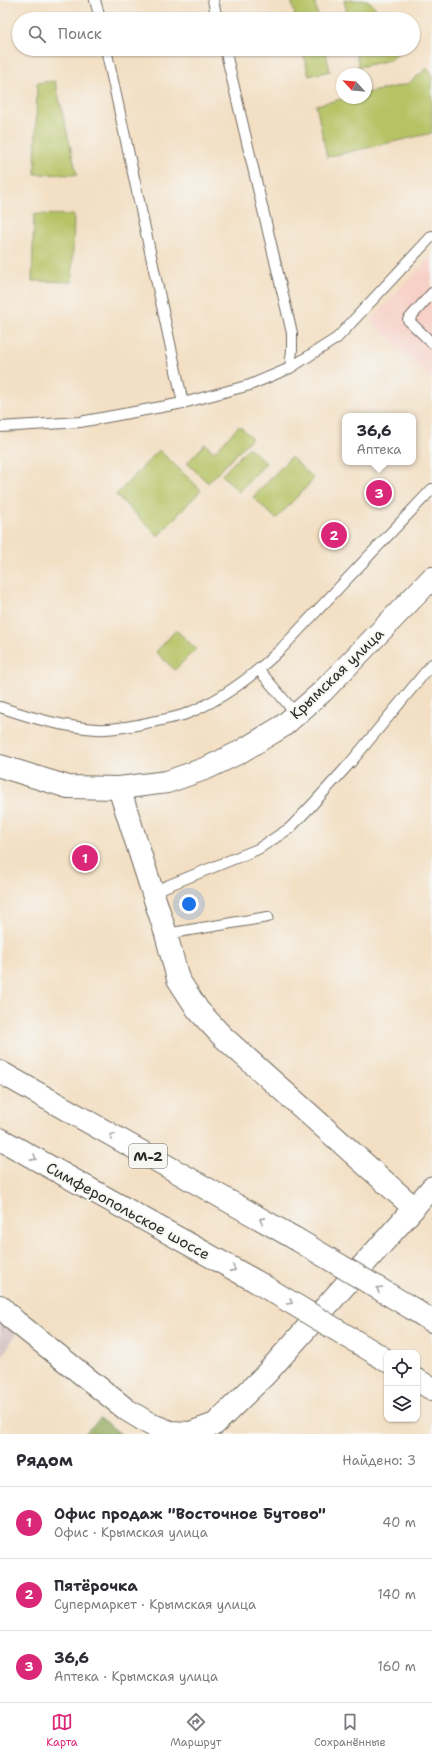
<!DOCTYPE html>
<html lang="ru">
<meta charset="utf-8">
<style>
:root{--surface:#fff;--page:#f2f2f3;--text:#2b2b33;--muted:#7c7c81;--line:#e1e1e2;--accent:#db2777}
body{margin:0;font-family:"Shantell Sans",sans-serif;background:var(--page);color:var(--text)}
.controls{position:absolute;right:12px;bottom:12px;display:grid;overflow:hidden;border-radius:8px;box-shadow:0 1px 3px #0004}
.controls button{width:36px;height:36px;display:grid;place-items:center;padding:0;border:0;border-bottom:1px solid var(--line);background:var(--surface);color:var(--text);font:20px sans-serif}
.compass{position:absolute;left:336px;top:68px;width:36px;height:36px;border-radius:50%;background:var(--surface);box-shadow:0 1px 3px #0004;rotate:296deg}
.you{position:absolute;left:189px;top:904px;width:14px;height:14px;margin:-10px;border:3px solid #fff;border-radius:50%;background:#1a73e8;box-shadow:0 0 0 6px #1a73e833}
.badge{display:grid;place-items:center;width:26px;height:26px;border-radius:50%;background:var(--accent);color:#fff;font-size:13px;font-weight:700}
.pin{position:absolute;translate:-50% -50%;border:2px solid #fff;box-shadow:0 1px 4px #0006}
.popup{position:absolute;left:342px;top:413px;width:74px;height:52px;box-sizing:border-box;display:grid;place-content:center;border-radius:8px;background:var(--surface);filter:drop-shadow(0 1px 3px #0005);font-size:13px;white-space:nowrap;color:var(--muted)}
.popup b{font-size:15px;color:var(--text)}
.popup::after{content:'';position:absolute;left:50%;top:100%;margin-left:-8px;border:8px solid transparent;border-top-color:var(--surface)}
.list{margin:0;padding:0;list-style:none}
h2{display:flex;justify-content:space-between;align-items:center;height:52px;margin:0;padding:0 16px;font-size:17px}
h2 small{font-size:13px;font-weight:400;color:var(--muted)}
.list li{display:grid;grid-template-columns:26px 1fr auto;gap:12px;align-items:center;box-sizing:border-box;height:72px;padding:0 16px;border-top:1px solid var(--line)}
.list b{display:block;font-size:15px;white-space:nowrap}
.list p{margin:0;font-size:13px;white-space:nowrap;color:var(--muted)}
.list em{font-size:13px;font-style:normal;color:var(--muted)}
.icon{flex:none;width:22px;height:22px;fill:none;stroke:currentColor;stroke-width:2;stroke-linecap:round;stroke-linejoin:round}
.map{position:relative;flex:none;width:432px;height:1434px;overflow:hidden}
.search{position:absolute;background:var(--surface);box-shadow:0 1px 3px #0004;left:12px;right:12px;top:12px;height:44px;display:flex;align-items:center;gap:10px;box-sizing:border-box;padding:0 14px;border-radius:22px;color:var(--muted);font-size:15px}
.sheet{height:268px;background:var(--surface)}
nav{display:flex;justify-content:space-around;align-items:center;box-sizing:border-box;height:56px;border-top:1px solid var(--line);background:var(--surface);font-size:11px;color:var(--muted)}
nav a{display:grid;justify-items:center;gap:2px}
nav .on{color:var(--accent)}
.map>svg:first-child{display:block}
.built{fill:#f7d1c8}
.industrial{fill:#d2bfc0}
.green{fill:#b6c365;stroke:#707748}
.forest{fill:#90a95a;stroke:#5e6a42}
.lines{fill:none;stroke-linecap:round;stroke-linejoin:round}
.service-casing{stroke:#716a60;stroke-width:12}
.minor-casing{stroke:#716a60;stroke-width:23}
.tertiary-casing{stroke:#716a60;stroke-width:24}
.motorway-casing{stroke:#716a60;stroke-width:24}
.service{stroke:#fff;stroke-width:10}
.minor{stroke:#fff;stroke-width:21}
.tertiary{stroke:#fff;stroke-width:22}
.motorway{stroke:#fff;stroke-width:22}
.motorway-bridge-casing{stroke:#716a60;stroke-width:24;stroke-linecap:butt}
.motorway-bridge{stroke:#fff;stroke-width:22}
.oneway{stroke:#a0a0a0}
.labels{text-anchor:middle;stroke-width:4;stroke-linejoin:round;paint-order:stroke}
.shield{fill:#f6f6f2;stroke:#686867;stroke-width:1}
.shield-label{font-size:14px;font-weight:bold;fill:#2b2b2b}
.street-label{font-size:15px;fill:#2b2b2b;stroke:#f6f6f2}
</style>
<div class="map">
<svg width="432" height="1434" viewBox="0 0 432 1434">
<rect width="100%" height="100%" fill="#f6f6f2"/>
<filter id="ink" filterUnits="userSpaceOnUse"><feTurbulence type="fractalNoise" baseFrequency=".025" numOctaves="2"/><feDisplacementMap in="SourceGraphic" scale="8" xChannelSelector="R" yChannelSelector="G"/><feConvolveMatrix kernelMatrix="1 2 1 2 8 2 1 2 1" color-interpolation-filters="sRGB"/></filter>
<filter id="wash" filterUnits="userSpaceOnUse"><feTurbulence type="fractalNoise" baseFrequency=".012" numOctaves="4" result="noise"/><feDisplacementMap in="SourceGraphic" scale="16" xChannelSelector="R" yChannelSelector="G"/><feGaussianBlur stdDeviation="0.9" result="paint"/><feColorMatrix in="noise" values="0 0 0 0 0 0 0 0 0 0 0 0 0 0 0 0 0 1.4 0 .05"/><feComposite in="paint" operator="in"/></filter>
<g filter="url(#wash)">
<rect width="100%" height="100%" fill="#f3dfc3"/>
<path class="built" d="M432,255V380L370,321Z"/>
<path class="industrial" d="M0,1316L18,1331L0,1360Z"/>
<g class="green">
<path d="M291,0H314L319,19H296Z"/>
<path d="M344,0H368L386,19H348Z"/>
<path d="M302,49H325L330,71L309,76Z"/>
<path d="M355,49H402L390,60L359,67Z"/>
<path d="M427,68L432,73V133L327,157L316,105L346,98H366V93L408,84Z"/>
<path d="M55,81L77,175L35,174L37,83Z"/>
<path d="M34,214L74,215L72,282L32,281Z"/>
<path d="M239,426L252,438L208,483L187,463L205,444L214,452Z"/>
<path d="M249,447L266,463L239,492L222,475Z"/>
<path d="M159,450L201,490L158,536L116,495Z"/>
<path d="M291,457L314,479L276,519L253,497Z"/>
<path d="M176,630L196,649L175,670L156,652Z"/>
</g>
<path class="forest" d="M100,1418L121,1434H84Z"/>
</g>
<g filter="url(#ink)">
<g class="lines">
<g class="service-casing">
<g id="service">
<path d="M95,0L100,19"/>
<path d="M213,0L217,19"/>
<path d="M106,49L183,403"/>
<path d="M225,49L292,333V350L290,368"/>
<path d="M432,293L408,320L432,343"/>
<path d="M0,427L80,422L183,403L250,385L290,368L337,338L432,236"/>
<path d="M259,670L296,714"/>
<path d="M0,707C32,718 63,727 97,729C115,730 134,726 151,722C162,720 173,718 183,715C221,701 252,677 281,649L432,489"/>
<path d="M152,892L258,849L290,828L311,806L351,762L432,664"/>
<path d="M166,934L268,917"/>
</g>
</g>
<g class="minor-casing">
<path id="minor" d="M414,1208L432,1187"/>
</g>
<g class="tertiary-casing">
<g id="tertiary">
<path d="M0,766L68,787L119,788L167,782L207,768L240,752L283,726L322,692L432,578"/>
<path d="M0,1306L15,1321L127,1410L150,1424L170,1432L190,1433L215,1424L265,1375L414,1208L222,1036L198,1010L178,979L166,934L119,788"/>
</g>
</g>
<g class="motorway-casing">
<g id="motorway">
<path d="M0,1072L296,1239"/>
<path d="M0,1139L257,1282"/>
<path d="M413,1309L432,1321"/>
<path d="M375,1353L387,1361"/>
<path d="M417,1380L432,1389"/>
</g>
</g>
<use href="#service" class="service"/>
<use href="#minor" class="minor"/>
<use href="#tertiary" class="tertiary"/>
<use href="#motorway" class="motorway"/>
<g class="motorway-bridge-casing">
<g id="motorway-bridge">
<path d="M296,1239L413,1309"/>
<path d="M257,1282L375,1353"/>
</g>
</g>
<use href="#motorway-bridge" class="motorway-bridge"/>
</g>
<defs><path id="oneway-chevron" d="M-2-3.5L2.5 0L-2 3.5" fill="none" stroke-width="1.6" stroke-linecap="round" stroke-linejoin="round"/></defs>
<g class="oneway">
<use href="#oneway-chevron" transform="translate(112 1136) rotate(-151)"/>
<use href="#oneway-chevron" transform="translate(34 1158) rotate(29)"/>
<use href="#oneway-chevron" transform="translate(262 1220) rotate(-151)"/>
<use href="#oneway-chevron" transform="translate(233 1269) rotate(29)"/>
<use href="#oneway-chevron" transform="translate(379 1289) rotate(-149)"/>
<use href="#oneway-chevron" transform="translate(290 1302) rotate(31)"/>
</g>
</g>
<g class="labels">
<rect class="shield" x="129" y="1144" width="38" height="24" rx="3"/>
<g class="shield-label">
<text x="148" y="1161">М-2</text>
</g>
<g class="street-label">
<text transform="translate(337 674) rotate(-44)" y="5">Крымская улица</text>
<text transform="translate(128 1211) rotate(29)" y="5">Симферопольское шоссе</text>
</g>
</g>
</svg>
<div class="controls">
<button><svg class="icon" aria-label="locate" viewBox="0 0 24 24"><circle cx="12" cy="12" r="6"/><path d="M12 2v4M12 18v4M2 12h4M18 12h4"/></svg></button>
<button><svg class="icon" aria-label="layers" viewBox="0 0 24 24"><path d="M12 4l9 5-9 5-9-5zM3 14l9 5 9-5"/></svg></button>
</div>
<svg class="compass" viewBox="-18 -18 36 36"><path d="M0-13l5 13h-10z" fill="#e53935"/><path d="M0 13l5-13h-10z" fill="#7c7c81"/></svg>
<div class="you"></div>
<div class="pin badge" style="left:85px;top:858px">1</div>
<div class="pin badge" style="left:334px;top:535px">2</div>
<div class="pin badge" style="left:379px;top:493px">3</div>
<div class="popup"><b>36,6</b>Аптека</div>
<div class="search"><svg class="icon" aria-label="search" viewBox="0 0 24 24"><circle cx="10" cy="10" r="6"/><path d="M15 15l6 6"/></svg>Поиск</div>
</div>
<section class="sheet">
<h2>Рядом<small>Найдено: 3</small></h2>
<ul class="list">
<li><span class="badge">1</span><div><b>Офис продаж &quot;Восточное Бутово&quot;</b><p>Офис · Крымская улица</p></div><em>40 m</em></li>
<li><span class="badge">2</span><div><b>Пятёрочка</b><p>Супермаркет · Крымская улица</p></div><em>140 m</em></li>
<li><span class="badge">3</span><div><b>36,6</b><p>Аптека · Крымская улица</p></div><em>160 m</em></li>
</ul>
</section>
<nav>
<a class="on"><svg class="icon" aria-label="map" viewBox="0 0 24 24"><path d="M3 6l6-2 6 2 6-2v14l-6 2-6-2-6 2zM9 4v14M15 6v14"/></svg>Карта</a>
<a><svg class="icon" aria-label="directions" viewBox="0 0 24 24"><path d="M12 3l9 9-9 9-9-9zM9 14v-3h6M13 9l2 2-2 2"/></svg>Маршрут</a>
<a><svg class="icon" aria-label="saved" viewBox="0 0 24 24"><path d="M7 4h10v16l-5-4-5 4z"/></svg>Сохранённые</a>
</nav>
